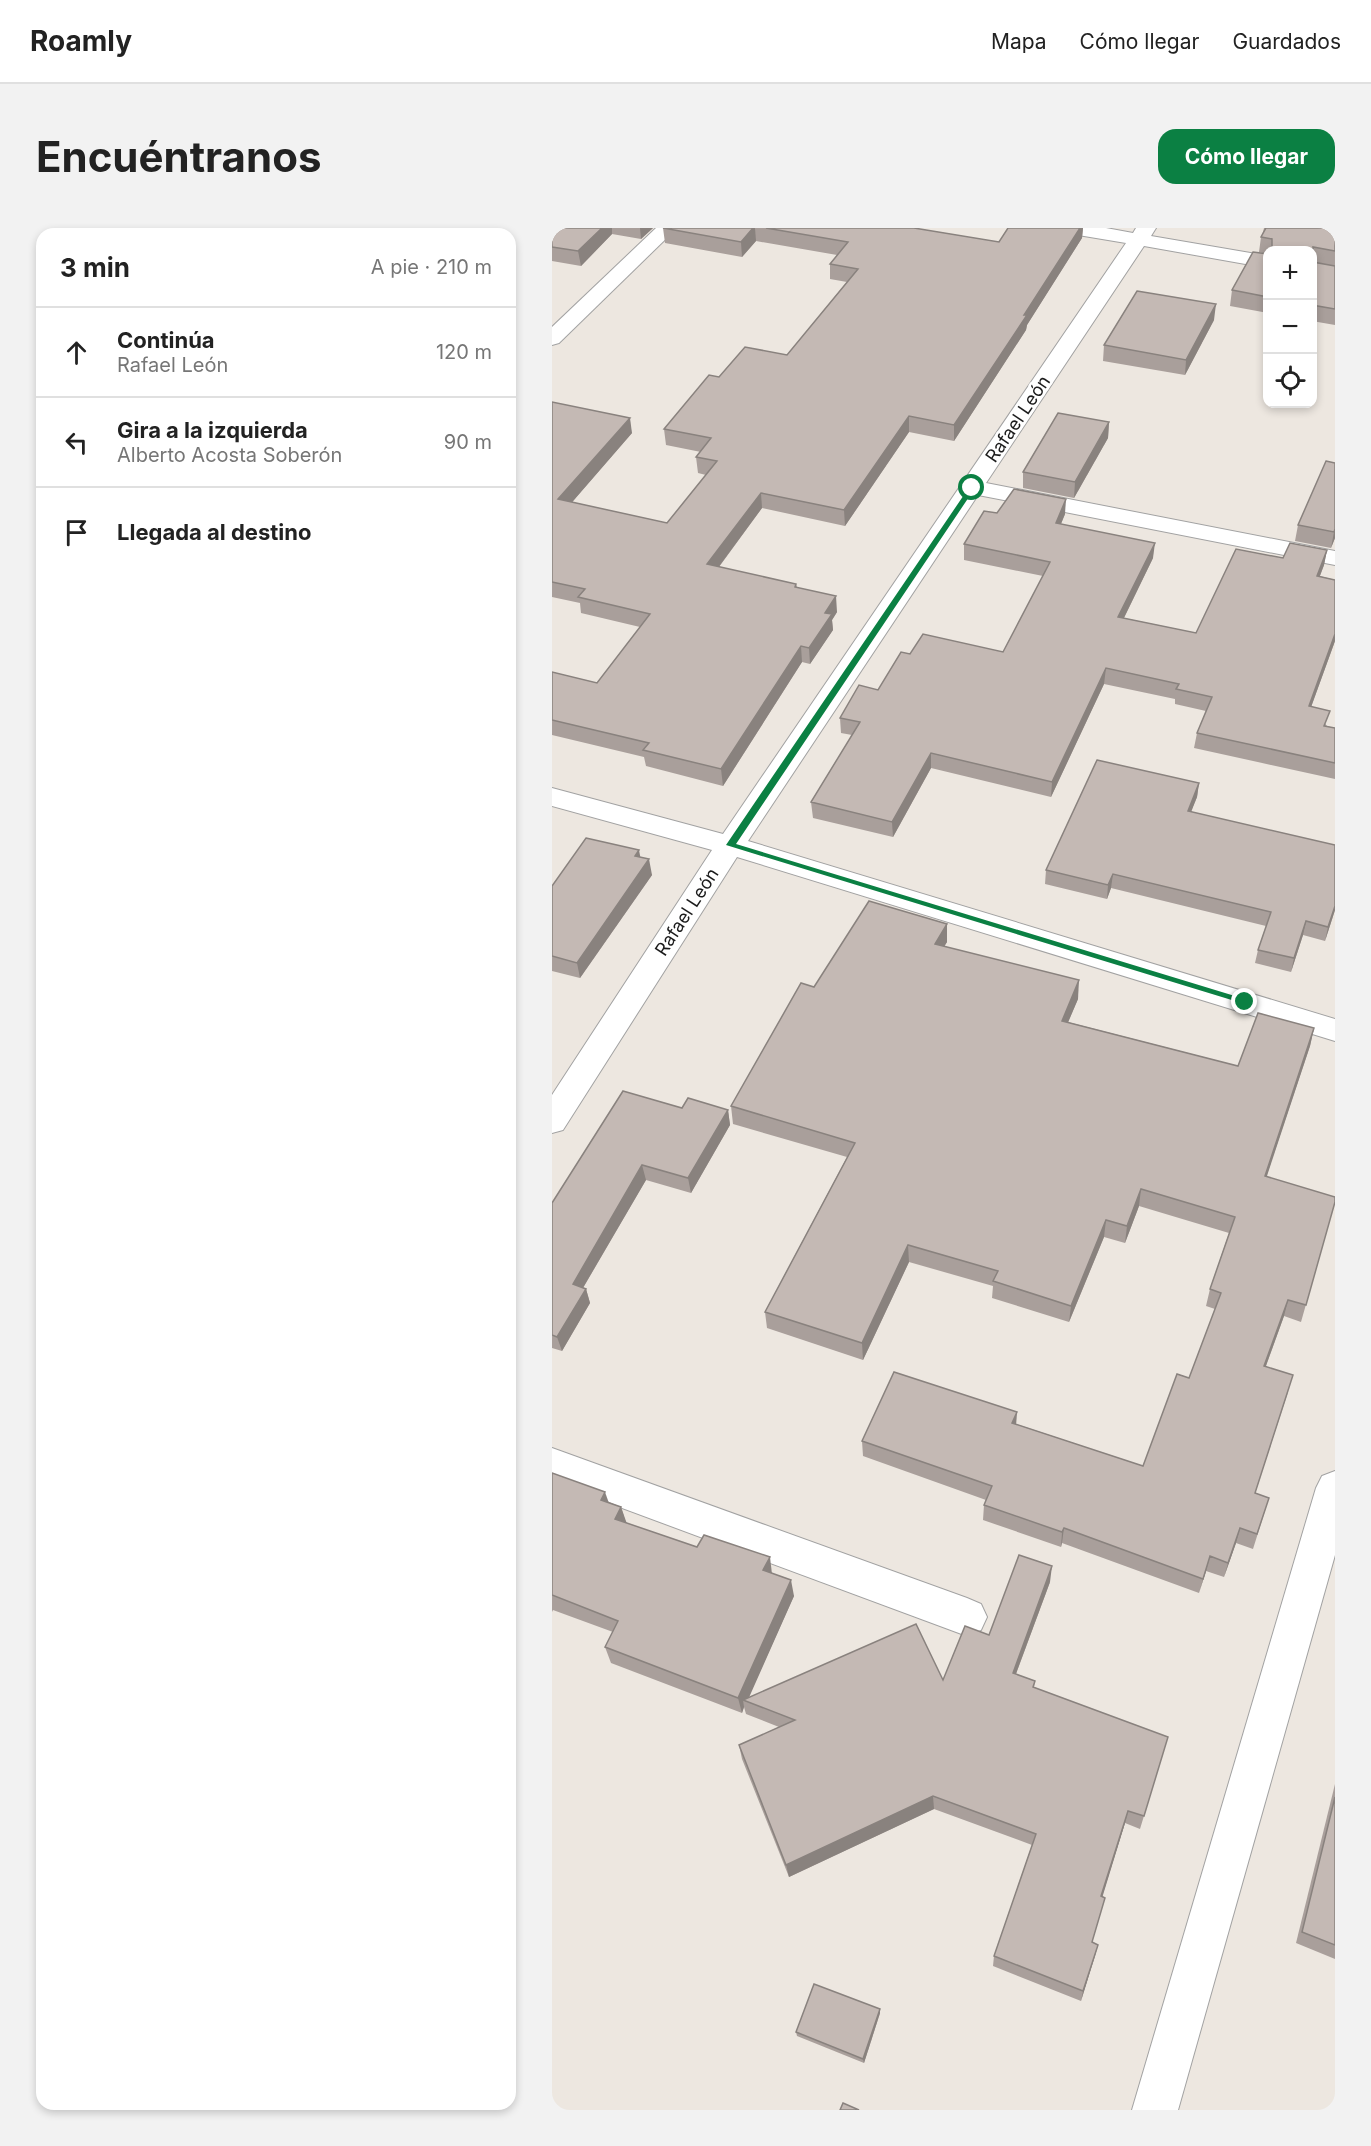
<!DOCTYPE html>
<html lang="es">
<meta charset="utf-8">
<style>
:root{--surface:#fff;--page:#f2f2f2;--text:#222;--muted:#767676;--line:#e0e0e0;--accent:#0b8043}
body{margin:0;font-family:Inter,sans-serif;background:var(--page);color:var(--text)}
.controls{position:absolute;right:18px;top:18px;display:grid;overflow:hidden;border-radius:12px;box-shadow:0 3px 9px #0003}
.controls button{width:54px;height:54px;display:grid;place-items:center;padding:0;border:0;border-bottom:2px solid var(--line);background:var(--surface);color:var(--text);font:30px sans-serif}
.stop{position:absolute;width:18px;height:18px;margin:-14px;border:4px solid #0b8043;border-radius:50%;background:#fff}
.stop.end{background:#0b8043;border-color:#fff;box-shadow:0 2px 6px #0008}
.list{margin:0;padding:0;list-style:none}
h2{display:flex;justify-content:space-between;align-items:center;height:78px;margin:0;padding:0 24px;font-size:26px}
h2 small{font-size:20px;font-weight:400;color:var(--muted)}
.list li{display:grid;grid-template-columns:39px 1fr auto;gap:18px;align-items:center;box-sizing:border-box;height:90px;padding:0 24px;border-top:2px solid var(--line)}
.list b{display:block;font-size:22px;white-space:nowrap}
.list p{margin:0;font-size:20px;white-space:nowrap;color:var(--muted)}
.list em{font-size:20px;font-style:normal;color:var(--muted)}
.icon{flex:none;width:33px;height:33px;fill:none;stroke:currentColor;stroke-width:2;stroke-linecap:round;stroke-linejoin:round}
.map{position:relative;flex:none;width:783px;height:1882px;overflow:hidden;border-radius:18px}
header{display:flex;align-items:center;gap:36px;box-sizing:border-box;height:84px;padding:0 30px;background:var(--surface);border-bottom:2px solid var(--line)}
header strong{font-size:28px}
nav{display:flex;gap:33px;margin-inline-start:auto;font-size:21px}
.intro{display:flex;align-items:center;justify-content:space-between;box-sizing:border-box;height:144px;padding:0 36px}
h1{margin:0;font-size:42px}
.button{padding:15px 27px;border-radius:18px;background:var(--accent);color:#fff;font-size:21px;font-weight:700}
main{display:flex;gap:36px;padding:0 36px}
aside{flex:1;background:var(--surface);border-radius:18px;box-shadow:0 3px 9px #0003}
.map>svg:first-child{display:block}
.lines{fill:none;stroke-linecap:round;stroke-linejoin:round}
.minor-casing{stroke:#a2a2a2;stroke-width:2}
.minor{fill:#fff;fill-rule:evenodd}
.wall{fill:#a99f9b}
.shaded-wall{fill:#89827e}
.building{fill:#c4b9b4;stroke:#89827e;stroke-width:1.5}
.route{fill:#0b8043}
.labels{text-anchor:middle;stroke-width:5;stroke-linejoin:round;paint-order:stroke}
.far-street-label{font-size:18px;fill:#1b1b1b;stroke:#fff}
</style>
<header>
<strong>Roamly</strong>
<nav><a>Mapa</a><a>Cómo llegar</a><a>Guardados</a></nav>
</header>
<div class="intro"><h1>Encuéntranos</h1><a class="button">Cómo llegar</a></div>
<main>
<aside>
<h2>3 min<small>A pie · 210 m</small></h2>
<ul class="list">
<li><svg class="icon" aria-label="ahead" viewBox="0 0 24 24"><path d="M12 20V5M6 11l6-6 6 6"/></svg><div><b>Continúa</b><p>Rafael León</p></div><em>120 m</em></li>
<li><svg class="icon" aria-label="left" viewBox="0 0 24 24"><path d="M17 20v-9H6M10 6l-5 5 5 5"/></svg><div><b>Gira a la izquierda</b><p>Alberto Acosta Soberón</p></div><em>90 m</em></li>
<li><svg class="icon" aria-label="arrive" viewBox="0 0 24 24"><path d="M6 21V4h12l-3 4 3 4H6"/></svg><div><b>Llegada al destino</b></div></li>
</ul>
</aside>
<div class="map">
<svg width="783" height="1882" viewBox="0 0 783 1882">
<rect width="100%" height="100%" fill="#ede7e0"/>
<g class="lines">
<g class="minor-casing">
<g id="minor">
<path d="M104,0H125L7,115L0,117V99Z"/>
<path d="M510,0H554L581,5L584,0H604L599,8L716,28V40L592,18L434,255L783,323V337L426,267L196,613L783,791V813L185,629L11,902L0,905V867L160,622L0,578V560L171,606L574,15L520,6Z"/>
<path d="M0,1220L415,1370L429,1376L435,1389L429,1402L415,1408L0,1254Z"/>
<path d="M783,1243V1327L626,1882H580L764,1260L770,1248Z"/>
</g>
</g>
<use href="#minor" class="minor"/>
</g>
<g class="wall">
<path d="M0,0H101L89,11L60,6L29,38L0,33Z"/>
<path d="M111,0H362L447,14L456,0H531L530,10L475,97L474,102L402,213L357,204L293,298L210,280L167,339L244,356L245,359L285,384L280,392L281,402L258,436L250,434L171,558L94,538L92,529L0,507V444L45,455L88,399L29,385L28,375L0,369V174L80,205L20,274L115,295L154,247L146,245L144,229L149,224L114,217L112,201L167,149L235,127L295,54L278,51V36L285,27L204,13L190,29L113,15Z"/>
<path d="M712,0H783V97L760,93V22H716V85L678,78L680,62L715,26L707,24L709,9L711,4Z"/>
<path d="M662,92L633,147L551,133L552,117Z"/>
<path d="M557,194L556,210L522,270L471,260V244Z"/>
<path d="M783,235V310L779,320L743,313L746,297Z"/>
<path d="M445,285L513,286L509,296L601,330L572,390L644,405L731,330L775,322L772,337L768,348L783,352V413L759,479L775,498L783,500V551L642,520L645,505L654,483L623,476V471L552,456L499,569L379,540L341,609L261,590L259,574L300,507L289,505L288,490L326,462L358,426L451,424L491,348L412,332V316Z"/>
<path d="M647,555L645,569L639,583L783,682L773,713L751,707L739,744L703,735L706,722L714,698L559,660L555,671L493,656L494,642Z"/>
<path d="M88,629L100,647L28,750L0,743V658Z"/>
<path d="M395,696V714L392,718L526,771L516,794L686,838L762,800L758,818L714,949L783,974L749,1094L732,1088L714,1138L736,1164L703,1265L717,1270L701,1321L684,1315L672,1349L654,1343L647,1365L510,1315L509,1319L431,1292L432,1277L434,1272L311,1228L310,1213L464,1196L591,1238L637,1150L663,1081L654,1078L658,1061L677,1005L587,978L573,1015L552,1009L517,1094L440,1070L441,1058L357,1034L311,1132L215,1100L213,1084L295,929L181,896L179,878L262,759Z"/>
<path d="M130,880L176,882L178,897L139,965L94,952L31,1060L34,1061L38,1075L10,1123L0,1120V975Z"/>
<path d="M0,1245L57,1274L69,1279L74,1295L220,1345L242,1368L196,1470L391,1452L437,1407L498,1354L464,1446L483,1453L482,1459L612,1522L588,1601L573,1595L550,1669L553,1670L540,1714L546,1717L529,1773L441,1738L442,1728L480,1617L382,1581L237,1649L190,1531L187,1517L227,1499L194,1486L192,1479L190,1485L59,1435L53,1419L61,1404L1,1382L0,1384Z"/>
<path d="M783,1556V1731L744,1715Z"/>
<path d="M328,1785L312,1835L245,1808L244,1804Z"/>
</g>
<g class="shaded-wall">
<path d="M50,0H60V6L29,38L26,23Z"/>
<path d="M88,0H101L89,11Z"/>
<path d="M201,0H203L204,13L190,29L189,14Z"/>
<path d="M528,0H531L530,10L475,97L474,102L402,213V197Z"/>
<path d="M664,76L662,92L633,147L634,132Z"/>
<path d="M357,188V204L293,298L292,282Z"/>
<path d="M78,190L80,205L9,287L6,271Z"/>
<path d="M557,194L556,210L522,270L523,254Z"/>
<path d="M209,265L210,280L157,352L155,336Z"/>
<path d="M514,271L513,286L503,310L504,295Z"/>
<path d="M783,301V310L779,320L782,304Z"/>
<path d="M603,315L601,330L565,404L566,389Z"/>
<path d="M775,322L772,337L762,363L765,348Z"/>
<path d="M284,368L285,384L280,392L281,402L258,436L257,420L273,385Z"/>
<path d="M783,406V413L754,493L757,478Z"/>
<path d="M249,418L250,434L171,558L169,541Z"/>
<path d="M554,440L552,456L499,569L500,554Z"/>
<path d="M379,525V540L341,609L340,594Z"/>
<path d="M647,555L645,569L634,597L636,583Z"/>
<path d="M87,622L90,638L83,628Z"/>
<path d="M97,631L100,647L28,750L25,735Z"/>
<path d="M561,646L559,660L555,671L556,657Z"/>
<path d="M783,678V682L773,713L776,699Z"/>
<path d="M754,693L751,707L739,744L742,730Z"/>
<path d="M395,696V714L383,734V716Z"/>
<path d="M527,752L526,771L509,811L510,793Z"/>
<path d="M762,800L758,818L709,966L713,948Z"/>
<path d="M176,882L178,897L139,965L136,950Z"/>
<path d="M90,937L94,952L25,1070L21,1056Z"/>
<path d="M589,961L587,978L573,1015L575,998Z"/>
<path d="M554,992L552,1009L517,1094L519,1078Z"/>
<path d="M356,1017L357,1034L311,1132L310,1115Z"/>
<path d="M34,1061L38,1075L10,1123L5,1109Z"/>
<path d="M736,1072L732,1088L708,1154L712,1138Z"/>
<path d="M465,1184L464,1199L460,1195Z"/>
<path d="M53,1264L59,1281L49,1272Z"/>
<path d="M69,1279L75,1296L63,1291Z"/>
<path d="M512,1300L510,1315L509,1319L510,1304Z"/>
<path d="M688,1300L684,1315L672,1349L676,1335Z"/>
<path d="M658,1328L654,1343L647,1365L651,1351Z"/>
<path d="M218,1329L220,1346L211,1342Z"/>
<path d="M500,1338L498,1354L459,1459L461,1445Z"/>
<path d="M239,1352L242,1368L195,1474L191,1472L192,1479L190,1485L186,1470Z"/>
<path d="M381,1568L382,1581L237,1649L234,1637Z"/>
<path d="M576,1583L573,1595L547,1680L549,1668Z"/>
<path d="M546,1717L543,1728L529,1773L531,1763Z"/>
<path d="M328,1781V1785L312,1835L311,1831Z"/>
</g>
<g class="building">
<path d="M0,0H50L26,23L0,19Z"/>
<path d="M111,0H201L189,14Z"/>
<path d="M214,0H362L447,14L456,0H528L472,87H475L402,197L357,188L292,282L209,265L155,336L244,356L243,359L284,368L273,385L280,386L257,420L249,418L169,541L91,522L97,515L0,492V444L45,455L98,386L26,369L33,361L0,354V174L78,190L6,271L115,295L165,233L144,229L159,210L112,201L157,147L167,149L193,119L235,127L306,41L278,36L296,14Z"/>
<path d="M714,0H783V23L761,19V34L783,38V81L760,77V22H720V11L709,9Z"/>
<path d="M701,24L716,26V69L680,62Z"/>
<path d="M585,63L664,76L634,132L552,117Z"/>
<path d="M506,185L557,194L523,254L471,244Z"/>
<path d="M774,233L783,235V301L782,304L746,297Z"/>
<path d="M462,261L514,271L504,295L603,315L566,389L644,405L684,321L731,330L738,315L775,322L765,348L783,352V406L757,478L778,483L772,498L783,500V535L645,505L660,469L624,461L627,456L554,440L500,554L379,525L340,594L259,574L308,494L288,490L307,457L326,462L349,424L358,426L371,406L451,424L498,334L412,316L432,283L445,285Z"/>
<path d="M545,532L647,555L636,583L783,617V678L776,699L754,693L742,730L706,722L719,684L561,646L556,657L494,642Z"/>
<path d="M34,610L87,622L83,628L97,631L25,735L0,728V658Z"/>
<path d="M317,673L395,696L383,716L527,752L510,793L686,838L706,785L762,800L713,948L783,969V974L754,1077L736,1072L712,1138L741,1147L703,1265L717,1270L705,1306L688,1300L676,1335L658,1328L651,1351L512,1300L510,1304L432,1277L440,1258L310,1213L342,1144L465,1184L460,1195L591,1238L625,1146L637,1150L669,1065L658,1061L683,989L589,961L575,998L554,992L519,1078L441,1053L446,1043L356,1017L310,1115L213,1084L303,915L179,878L249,755L262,759Z"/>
<path d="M71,863L130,880L136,870L176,882L136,950L90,937L21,1056L34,1061L5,1109L0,1107V975Z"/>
<path d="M0,1245L53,1264L49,1272L69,1279L63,1291L145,1319L152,1307L218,1329L211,1342L239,1352L186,1470L53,1419L66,1393L0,1367Z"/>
<path d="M467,1327L500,1338L461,1445L483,1453L481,1459L616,1509L592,1588L576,1583L549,1668L553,1670L540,1714L546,1717L531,1763L442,1728L484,1606L381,1568L234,1637L187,1517L243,1492L191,1472L364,1396L391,1452L413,1398L437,1407Z"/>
<path d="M783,1569V1717L750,1704Z"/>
<path d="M262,1756L328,1781L311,1831L244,1804Z"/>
<path d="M291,1875L307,1882H288Z"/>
</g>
<path class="route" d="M418,258L423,260L184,616L696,772V777L174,617Z"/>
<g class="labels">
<g class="far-street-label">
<text transform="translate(466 191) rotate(-56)" y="6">Rafael León</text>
<text transform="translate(135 684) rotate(-57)" y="6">Rafael León</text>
</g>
</g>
</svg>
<div class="controls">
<button>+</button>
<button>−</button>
<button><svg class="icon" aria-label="locate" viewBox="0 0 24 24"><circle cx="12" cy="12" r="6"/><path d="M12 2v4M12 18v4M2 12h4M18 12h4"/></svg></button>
</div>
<div class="stop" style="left:420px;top:260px"></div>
<div class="stop end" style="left:693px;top:774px"></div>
</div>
</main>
